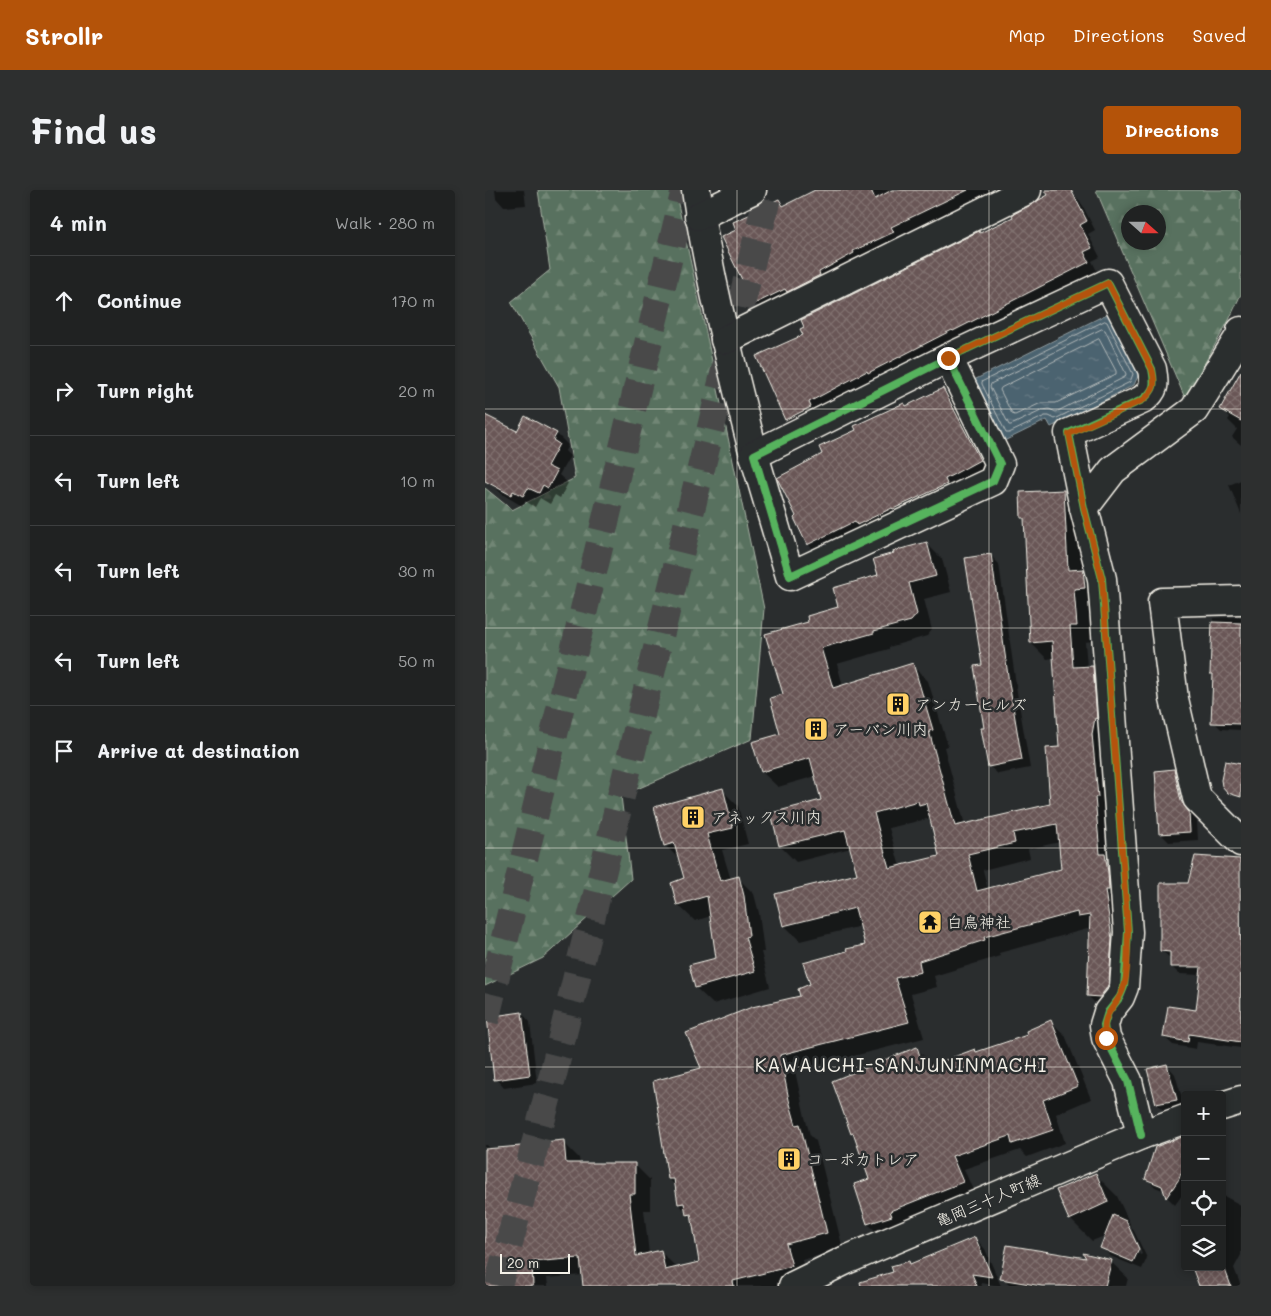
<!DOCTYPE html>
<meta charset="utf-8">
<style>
:root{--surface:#202222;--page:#2d2f2f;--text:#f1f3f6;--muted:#a2a4a5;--line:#3d3f40;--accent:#b45309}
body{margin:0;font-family:Mali,"Klee One",sans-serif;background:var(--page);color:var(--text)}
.controls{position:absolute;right:15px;bottom:15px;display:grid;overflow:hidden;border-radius:5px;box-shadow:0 2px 8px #0003}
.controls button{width:45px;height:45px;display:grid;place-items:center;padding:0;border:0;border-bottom:1px solid var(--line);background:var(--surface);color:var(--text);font:25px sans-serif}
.compass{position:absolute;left:636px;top:15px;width:45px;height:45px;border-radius:50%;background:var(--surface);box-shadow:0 2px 8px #0003;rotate:111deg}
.scale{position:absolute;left:15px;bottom:12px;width:70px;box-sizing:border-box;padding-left:5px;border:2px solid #f4f1e8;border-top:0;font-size:14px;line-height:18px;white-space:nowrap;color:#f4f1e8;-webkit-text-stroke:4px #2a2d2e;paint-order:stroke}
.stop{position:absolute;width:15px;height:15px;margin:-11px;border:4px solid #b45309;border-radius:50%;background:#fff}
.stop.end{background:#b45309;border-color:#fff;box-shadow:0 1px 5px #0008}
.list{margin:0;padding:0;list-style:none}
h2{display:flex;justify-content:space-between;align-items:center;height:65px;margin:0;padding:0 20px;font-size:21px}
h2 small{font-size:16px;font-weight:400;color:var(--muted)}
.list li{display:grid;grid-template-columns:32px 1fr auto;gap:15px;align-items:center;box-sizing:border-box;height:90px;padding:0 20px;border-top:1px solid var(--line)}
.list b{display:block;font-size:19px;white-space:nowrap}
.list em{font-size:16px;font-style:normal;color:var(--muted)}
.icon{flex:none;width:28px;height:28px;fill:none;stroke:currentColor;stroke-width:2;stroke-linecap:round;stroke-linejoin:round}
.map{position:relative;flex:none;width:756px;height:1096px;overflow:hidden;border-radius:5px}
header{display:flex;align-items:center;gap:30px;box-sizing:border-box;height:70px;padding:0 25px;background:var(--accent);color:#fff}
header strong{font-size:24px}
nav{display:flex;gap:28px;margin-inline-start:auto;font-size:18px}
.intro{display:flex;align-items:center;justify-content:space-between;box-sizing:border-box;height:120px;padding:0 30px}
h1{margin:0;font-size:35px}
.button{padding:12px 22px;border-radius:5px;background:var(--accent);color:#fff;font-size:18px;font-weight:700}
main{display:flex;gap:30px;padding:0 30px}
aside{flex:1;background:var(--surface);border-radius:5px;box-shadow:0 2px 8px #0003}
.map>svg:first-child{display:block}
.forest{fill:url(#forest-firs);stroke:#a6b1a3;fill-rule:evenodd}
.water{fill:url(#water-ripples);stroke:#8f9ca0}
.shadow{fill:#0007;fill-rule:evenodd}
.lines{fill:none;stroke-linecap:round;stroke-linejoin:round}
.shore{stroke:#b1b8b8;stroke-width:1}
.building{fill:url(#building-cross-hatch);stroke:#f4f1e8;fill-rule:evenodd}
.highway-tunnel{stroke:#484a4a;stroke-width:28;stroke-dasharray:28 14;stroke-linecap:butt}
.minor-casing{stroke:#f4f1e8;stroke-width:31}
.minor{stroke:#2a2d2e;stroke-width:28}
.cycleway-casing{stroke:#2a2d2e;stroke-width:11}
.cycleway{stroke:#56b35d;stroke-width:8}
.route{stroke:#b45309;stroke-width:6}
.grid{fill:none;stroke:#f4f1e8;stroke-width:1;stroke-opacity:0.55}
.labels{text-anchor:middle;stroke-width:5;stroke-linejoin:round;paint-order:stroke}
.poi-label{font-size:16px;fill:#f4f1e8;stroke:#2a2d2e;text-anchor:start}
.street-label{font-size:16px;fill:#f4f1e8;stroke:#2a2d2e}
.quarter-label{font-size:19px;letter-spacing:1px;fill:#f4f1e8;stroke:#2a2d2e}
</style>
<header>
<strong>Strollr</strong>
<nav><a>Map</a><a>Directions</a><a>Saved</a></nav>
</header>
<div class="intro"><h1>Find us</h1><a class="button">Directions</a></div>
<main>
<aside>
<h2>4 min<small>Walk · 280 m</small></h2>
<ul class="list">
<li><svg class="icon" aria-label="ahead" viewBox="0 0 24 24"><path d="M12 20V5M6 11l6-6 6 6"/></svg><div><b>Continue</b></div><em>170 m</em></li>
<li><svg class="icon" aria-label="right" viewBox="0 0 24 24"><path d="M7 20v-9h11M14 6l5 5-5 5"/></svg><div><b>Turn right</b></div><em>20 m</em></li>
<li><svg class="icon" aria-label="left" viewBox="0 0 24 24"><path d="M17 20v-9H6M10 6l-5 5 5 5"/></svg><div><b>Turn left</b></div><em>10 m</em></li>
<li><svg class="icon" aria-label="left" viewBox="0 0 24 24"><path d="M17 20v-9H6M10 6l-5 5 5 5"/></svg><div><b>Turn left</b></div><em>30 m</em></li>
<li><svg class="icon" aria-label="left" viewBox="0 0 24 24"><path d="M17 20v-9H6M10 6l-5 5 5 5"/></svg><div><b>Turn left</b></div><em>50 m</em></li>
<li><svg class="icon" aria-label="arrive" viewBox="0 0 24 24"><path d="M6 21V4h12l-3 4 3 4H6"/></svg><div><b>Arrive at destination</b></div></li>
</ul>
</aside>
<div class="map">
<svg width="756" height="1096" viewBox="0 0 756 1096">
<defs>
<pattern id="forest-firs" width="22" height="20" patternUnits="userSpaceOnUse" patternTransform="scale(1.25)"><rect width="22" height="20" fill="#58715e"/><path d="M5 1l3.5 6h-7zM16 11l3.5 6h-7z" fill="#718675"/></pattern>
<pattern id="water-ripples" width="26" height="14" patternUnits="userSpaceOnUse" patternTransform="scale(1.25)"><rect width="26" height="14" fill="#4c6370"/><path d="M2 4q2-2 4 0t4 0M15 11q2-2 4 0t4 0" fill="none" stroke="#667a84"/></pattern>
<pattern id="building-cross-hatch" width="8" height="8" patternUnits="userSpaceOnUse" patternTransform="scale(1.25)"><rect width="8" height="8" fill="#695656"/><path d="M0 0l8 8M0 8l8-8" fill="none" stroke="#7f6f6e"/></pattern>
</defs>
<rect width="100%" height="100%" fill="#2a2d2e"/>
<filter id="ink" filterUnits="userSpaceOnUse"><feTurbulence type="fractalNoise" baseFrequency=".02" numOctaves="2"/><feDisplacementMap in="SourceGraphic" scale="10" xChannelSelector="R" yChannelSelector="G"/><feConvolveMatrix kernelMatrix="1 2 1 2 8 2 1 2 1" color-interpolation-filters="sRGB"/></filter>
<g filter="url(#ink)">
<g class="forest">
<path d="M53,0H191L193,14L223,152L279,419L267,549L136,606L146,689L58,768L0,796V298L27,320L90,288L74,197L26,112L65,80Z"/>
<path d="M611,0H756V104L744,130L700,208ZM644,22H674V52H644Z"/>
</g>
<path class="water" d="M624,123L654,184L649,195L566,237L562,230L519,251L489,190Z"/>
<g class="shadow">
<path d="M10,0H39L41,15L19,17L11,8Z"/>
<path d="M333,0H511L414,46L416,50L278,122L270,113L253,41L294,10L300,16Z"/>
<path d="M576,0L586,2L595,11L610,40L603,44L615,67L607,71L612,81L477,149L310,237L301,229L320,145L495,44L530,28Z"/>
<path d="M756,186V255L747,247L752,239L743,230L745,227L737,219Z"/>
<path d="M458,199L466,208L502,279L331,363L323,354L422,217Z"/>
<path d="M0,227L33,243L72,244L83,255L80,261L85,266L74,285L83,293L75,308L70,305L65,314L55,308L50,317L40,311L37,316L17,304L5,293L0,263Z"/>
<path d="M756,290V324L744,295Z"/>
<path d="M579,301L595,317L598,380L614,396L615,414L605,415L608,451L600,452L602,477H607L623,493L642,766L619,822L603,806L606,738L514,763L515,766L449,786L452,797L426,804L439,848L310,881L320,927L325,945L331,951L358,1059L317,1070L322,1092L305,1096H99L98,1085L62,1088L63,1096H0V955H2L7,960L78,952L94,968L95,974H149L165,990V1020H159L164,1064L176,1062L192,1078L216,1073L208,1030L194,1014L191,996L184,989L217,879L317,807L327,795L382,755L376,736L315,751L299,735L373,685L366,658L311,672L295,656L287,624L338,611L331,586L293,597L277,582L297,545L299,505L325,433L355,417L394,386L441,353L457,369L466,402L439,409L447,440L442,446L404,457V459L352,474L358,496L427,475L443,491L463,556L459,557L480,635L566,615L576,558L569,468L562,469L546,453L540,330L537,328ZM446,628L455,667L415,677L404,638ZM575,652L578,680L503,700L498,680L545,668L543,659Z"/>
<path d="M506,366L514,374L532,502L545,578L513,584L504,576L501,539L498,476Z"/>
<path d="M756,427V540L736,539L728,531L729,486L727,483L728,428Z"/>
<path d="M689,580L697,589L704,621L712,631L713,650L684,652L676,644Z"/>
<path d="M237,600L253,616L263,654L237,660L246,690L253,688L269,704L274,723L279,762H276L285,797L228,814L211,798L232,768L226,726L210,731L193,715L187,693L201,689L195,670L180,655Z"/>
<path d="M748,669L756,677V858L712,852L711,859L688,855L679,847L712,822L716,785L694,784L686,776V769L677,761L704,694Z"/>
<path d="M37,823L45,832L52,893L19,898L11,889Z"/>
<path d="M566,832L580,845L606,909L571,924L580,953L542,967L535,960L479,979L490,1005L397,1047L383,1034L386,990L371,948L367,944L348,891L432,859L445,872L447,876L544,846Z"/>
<path d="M682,875L690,884L700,918L680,922L672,914Z"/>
<path d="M700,948V1001L690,1015L682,1007L680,1001L670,997L662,988Z"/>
<path d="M610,984L632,1006L645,1034V1036H642L655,1065L657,1064L645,1036L649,1041L662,1068L657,1079L625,1066L617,1057L622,1045L607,1051L585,1029Z"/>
<path d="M737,1005L756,1015V1065L749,1078L756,1096H716L737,1077Z"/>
<path d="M490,1048L500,1059L516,1096L496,1093L497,1096H383L409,1082L423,1072L426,1075Z"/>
<path d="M603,1070L626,1072L643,1088L641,1096H525L517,1088Z"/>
</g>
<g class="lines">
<g class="shore">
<path d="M620,131L622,132L648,184L645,192L570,229L564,226H560L524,243H521L497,194V192Z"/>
<path d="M617,139L620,140L641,184L640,187L571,222L564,219L558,220L526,235H524L505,197L506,194Z"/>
<path d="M614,149L631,181V184L571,213H556L530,225L527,224L515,200L516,198Z"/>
</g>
</g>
<g class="building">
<path d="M330,0H386L390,9L407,0H483L406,37L409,42L368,61L369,63L334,82L335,85L302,102L300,99L269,114L236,47L251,40L248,32L273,21L272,19L294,9L298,16Z"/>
<path d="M560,0H586L602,31L595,35L607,58L599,62L604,72L468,141L467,140L383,183L382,181L324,212L326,217L300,230L271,166L318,145L315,139L319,137L316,130L494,41L495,43L528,27L527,25L563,5Z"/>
<path d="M756,181V231L735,219Z"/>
<path d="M458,198L495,270L460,289L462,294L445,302L408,319L407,318L372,335L370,331L322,355L309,328L311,326L292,288L337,264L334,257L371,240L369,236L419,213L421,216Z"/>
<path d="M0,225L32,241L40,226L72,243L68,250L74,254L62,276L72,281L63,298L58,295L54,303L43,298L38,306L28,301L26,305L0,291Z"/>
<path d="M579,300L583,380L598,379L600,398L589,399L592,436H585L588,477L608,476L612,529L610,528L607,544L613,607H610L615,664H620L623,682L624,700H620L627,749L624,793L621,799L615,807L602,806L605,725L593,727L592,722L499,747L500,750L434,771L436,782L410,788L424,832L295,865L304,910L311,935L315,934L342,1043L301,1054L307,1076L248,1091L249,1096H98L95,1068L47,1072L48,1096H0V959L48,955L47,953L79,950L81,973H150V1004H144L151,1066L176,1060L180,1080L214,1072L206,1024L201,1025L199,1013L193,1014L189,989H183L174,932H175L168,891L216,878L201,843L267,817L315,806L313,799L325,794L318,773L362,761L361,759L380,755L370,718L298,736L290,704L372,684L360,640L294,656L286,623L336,610L325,568L276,582L267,552L295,544L285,508L298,504L280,444L323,432L322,426L353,417L348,398L393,385L388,369L409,363L408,361L442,352L451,386L424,393L432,424L426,431L389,441V443L336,458L348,498L428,473L448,540L444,541L470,636L565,614L561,558L574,557L567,451L545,453L539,328H536L535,302ZM433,611L434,615L441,613L454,666L404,678L389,623ZM572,634L576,679L492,701L483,664L530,653L528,643Z"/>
<path d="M506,364L524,493L537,570L503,577L496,538H499L489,476L497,475L480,368Z"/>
<path d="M727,432L756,433V534L726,533L728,484H725Z"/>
<path d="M740,571L756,574V607L743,603L737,596L736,590Z"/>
<path d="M689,579L696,611L704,622L705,642L674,644L670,581Z"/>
<path d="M238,598L248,638L222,644L235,691L254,686L259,706L264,746L260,747L270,781L210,798L204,775L231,768L222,706L192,715L186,693L199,688L189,653L179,656L169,617Z"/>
<path d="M710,666L755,669L756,852L704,844L703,852L678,847L683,816L711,820L716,777H685V762L675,761V693H703Z"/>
<path d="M37,822L45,885L9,890L2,827Z"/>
<path d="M566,830L593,896L558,910L568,940L527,954L525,946L467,966L478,992L405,1021L407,1026L382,1034L369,994L384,989L368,943L366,944L347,891L432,857L439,878L490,859L491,862L542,845L541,841Z"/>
<path d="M682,874L692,910L671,914L662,879Z"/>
<path d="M700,946V971L694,989L681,1008L677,996L660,989L670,957Z"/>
<path d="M611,983L623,1012L584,1030L571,1000Z"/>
<path d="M628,1025L641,1031L654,1059L648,1072L615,1058Z"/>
<path d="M490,1047L507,1087L487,1084L492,1096H376L375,1092L408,1082L406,1076L424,1071L425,1074Z"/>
<path d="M522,1055L601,1068L598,1063L627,1070L620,1096H557L515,1089Z"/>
<path d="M707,1077H739L746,1096H714Z"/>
</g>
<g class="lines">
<g class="highway-tunnel">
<path d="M0,831L200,0"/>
<path d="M13,1096L63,905L284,0"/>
</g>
<g class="minor-casing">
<g id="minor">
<path d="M211,0C224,89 247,177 269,265"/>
<path d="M214,26L267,0"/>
<path d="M240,150L542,0"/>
<path d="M463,168L515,274L508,291L305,386L269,265L463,168L623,93L667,179C670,195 670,200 657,210L584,243L599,318L617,389L643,742L639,797L635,807L623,822L619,835L621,848L643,891L656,945"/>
<path d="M599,318L628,280L709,220L755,146L756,141"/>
<path d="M756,410L677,412L689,509L712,608L756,652"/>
<path d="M737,916L756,910"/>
<path d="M308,1096L361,1070L656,945L700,929"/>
</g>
</g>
<use href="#minor" class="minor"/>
<g class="cycleway-casing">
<path id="cycleway" d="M463,168L515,274L508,291L305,386L269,265L463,168L623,93L667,179C670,195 670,200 657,210L584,243L599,318L617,389L643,742L639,797L635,807L623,822L619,835L621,848L643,891L656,945"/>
</g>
<use href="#cycleway" class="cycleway"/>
</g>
</g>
<g class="lines" filter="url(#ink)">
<path class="route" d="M463,168L623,93L667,179C671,195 670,200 658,210L584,244L599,318L617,389L643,742C642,759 644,779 639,796C634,817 614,822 621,848"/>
</g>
<path class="grid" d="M252,0V1096M504,0V1096M0,219H756M0,438H756M0,658H756M0,877H756"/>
<defs>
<g id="building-square" transform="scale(1.25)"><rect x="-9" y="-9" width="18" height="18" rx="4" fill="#ffd166" stroke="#2a2d2e"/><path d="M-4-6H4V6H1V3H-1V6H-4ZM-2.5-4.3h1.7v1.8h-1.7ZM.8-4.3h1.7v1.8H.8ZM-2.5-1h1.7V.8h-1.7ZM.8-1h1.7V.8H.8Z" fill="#111"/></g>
<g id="temple-square" transform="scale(1.25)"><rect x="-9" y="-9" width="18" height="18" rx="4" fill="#ffd166" stroke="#2a2d2e"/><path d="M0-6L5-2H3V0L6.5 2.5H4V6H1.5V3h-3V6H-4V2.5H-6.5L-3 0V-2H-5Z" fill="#111"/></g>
</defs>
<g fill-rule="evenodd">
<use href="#building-square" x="413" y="514"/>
<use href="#building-square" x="331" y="539"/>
<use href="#building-square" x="208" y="627"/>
<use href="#temple-square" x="445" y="732"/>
<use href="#building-square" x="304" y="969"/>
</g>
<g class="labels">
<g class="poi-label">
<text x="430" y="520">アンカーヒルズ</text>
<text x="348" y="545">アーバン川内</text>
<text x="226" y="633">アネックス川内</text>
<text x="462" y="738">白鳥神社</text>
<text x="322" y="975">コーポカトレア</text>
</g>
<g class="street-label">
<text transform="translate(503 1010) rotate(-23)" y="6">亀岡三十人町線</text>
</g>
<g class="quarter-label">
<text x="416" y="882">KAWAUCHI-SANJUNINMACHI</text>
</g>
</g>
</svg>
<div class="controls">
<button>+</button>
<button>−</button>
<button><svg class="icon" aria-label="locate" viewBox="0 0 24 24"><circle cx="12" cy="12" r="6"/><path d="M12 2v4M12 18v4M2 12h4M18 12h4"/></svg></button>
<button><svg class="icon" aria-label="layers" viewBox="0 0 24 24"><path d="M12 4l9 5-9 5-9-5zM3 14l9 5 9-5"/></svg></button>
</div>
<svg class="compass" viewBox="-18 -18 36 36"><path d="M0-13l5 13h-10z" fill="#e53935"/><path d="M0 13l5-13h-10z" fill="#a2a4a5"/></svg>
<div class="scale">20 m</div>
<div class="stop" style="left:621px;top:848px"></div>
<div class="stop end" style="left:463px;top:168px"></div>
</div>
</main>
